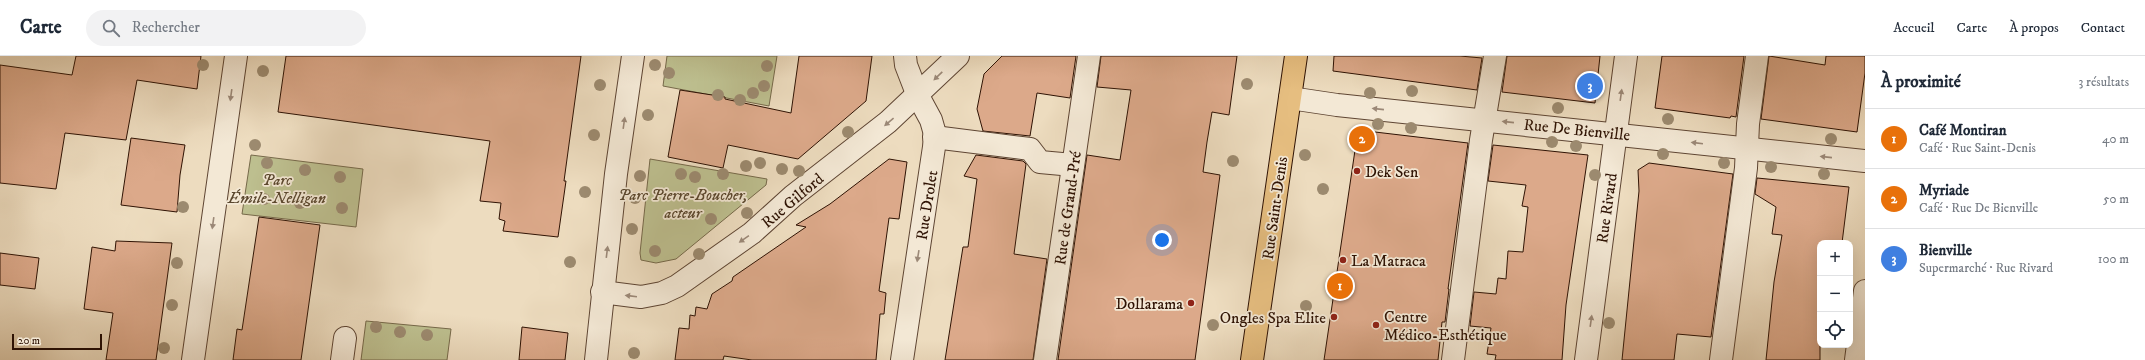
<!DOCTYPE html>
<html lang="fr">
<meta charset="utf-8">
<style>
:root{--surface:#fff;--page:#f2f2f3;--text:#1f2937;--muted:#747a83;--line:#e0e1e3;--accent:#db2777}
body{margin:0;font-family:"IM FELL DW Pica",serif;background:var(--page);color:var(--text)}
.controls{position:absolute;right:12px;bottom:12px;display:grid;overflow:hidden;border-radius:8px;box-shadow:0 4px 16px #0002}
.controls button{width:36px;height:36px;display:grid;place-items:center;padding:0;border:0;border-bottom:1px solid var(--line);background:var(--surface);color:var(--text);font:20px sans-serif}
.scale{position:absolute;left:12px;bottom:10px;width:90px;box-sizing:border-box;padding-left:4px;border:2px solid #2f1304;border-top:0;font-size:11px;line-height:14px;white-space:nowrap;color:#2f1304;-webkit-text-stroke:3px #f3e8d5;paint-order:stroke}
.you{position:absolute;left:1162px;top:184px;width:14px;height:14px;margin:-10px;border:3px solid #fff;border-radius:50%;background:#1a73e8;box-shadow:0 0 0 6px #1a73e833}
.badge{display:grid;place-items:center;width:26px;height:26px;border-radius:50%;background:var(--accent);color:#fff;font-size:13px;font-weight:700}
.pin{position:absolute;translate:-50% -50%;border:2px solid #fff;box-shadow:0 1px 4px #0006}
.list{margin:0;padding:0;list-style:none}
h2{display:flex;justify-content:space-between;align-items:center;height:52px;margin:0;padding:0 16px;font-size:17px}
h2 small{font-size:13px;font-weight:400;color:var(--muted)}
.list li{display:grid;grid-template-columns:26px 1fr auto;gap:12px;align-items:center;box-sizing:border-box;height:60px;padding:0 16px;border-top:1px solid var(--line)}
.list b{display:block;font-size:15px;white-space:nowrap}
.list p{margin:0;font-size:13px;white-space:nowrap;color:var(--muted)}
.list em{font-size:13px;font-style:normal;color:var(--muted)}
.icon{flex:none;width:22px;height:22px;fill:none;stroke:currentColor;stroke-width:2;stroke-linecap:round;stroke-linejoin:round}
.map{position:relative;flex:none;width:1865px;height:304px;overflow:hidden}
header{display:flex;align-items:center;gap:24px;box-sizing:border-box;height:56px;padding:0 20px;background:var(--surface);border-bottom:1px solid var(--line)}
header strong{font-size:19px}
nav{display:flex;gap:22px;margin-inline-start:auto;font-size:14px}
.search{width:280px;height:36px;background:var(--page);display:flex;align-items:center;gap:10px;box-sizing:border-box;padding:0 14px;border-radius:22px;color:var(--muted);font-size:15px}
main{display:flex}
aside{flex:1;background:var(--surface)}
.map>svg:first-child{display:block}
.green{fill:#bdbf8f;stroke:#76694a}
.building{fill:#dca98a;stroke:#2f1304}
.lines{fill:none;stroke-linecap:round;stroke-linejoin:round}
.minor-casing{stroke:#5e4533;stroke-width:24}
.major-casing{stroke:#2f1304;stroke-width:24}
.minor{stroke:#f3e8d5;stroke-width:22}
.major{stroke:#e6be80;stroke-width:22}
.tree{fill:#9c8a6f}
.oneway{fill:#9b8877}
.poi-dot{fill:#8f2418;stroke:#f3e8d5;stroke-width:1.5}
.labels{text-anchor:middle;stroke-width:3.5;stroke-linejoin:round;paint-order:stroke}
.street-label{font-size:16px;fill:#2f1304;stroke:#f3e8d5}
.poi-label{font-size:16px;fill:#2f1304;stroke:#f3e8d5;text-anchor:start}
.park-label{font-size:16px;font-style:italic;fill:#5a472e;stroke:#f3e8d5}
</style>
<header>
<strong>Carte</strong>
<div class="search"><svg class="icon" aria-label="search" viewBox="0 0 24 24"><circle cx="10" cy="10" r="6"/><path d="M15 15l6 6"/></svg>Rechercher</div>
<nav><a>Accueil</a><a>Carte</a><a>À propos</a><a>Contact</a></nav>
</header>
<main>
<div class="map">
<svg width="1865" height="304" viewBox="0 0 1865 304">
<rect width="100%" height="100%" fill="#eddcbf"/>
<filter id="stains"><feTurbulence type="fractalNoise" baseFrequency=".005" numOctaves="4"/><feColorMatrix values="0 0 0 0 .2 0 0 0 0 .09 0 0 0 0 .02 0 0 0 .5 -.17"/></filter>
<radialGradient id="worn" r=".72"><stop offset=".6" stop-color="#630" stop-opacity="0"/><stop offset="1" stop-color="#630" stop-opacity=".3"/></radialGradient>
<g class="green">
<path d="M667,0H777L769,50L663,30Z"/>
<path d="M251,99L363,113L356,171L242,158Z"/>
<path d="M650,103L767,123L766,129L676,203L656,207L641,204L640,197Z"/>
<path d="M366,265L451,273L447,304H361Z"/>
</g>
<g class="building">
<path d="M76,0H201L197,33L137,24L126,84L65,77L56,133L0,127V9L72,19Z"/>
<path d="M286,0H581L564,125H566L558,181L503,175L505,165L499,163L501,147L480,145L490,85L278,56Z"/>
<path d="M799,0H872L866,45L798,103L728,89L723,112L668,101L680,34L725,41V43L791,57Z"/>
<path d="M1002,0H1076L1070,42L1037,37L1030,80L983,75L977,53L984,18Z"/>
<path d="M1101,0H1237L1229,59L1212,56L1207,86L1203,116L1220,119L1195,304H1058L1087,99L1120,104L1131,34L1097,31Z"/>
<path d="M1334,0H1460L1482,2L1477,34L1333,15Z"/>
<path d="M1507,0H1600L1595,47L1502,36Z"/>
<path d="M1662,0H1744L1736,61L1731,60L1730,62L1655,52Z"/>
<path d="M1769,0L1825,9L1826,0H1865V17L1857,76L1761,63Z"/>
<path d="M1358,74L1468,87L1448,233H1449L1445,266H1442L1438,304H1324Z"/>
<path d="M131,82L185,89L180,119L177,156L121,149Z"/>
<path d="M1493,89L1588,99L1566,249L1562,304H1495L1496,299L1487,298L1491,272L1470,270L1474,236L1496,238L1498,222L1506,223L1508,195L1523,196L1528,151L1522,150L1526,129L1488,125Z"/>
<path d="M976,99L1023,105L1026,108L1014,198L1047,203L1033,304H945L963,191H968L977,123L964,120Z"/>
<path d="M889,103L907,106L899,163L889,162L879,235L886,237L884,258H880L876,304H752L724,300L723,304H675L679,272L689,273L690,259L695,260L696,251L707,253L712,238L732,225L733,221L806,171L796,169L830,148Z"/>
<path d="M1649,107L1733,118L1711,281L1677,278L1674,304H1622L1639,135L1638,114Z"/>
<path d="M1757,122L1849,131L1842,187H1820V304H1766L1774,226L1782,179L1772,178L1776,151L1755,138Z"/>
<path d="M259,161L320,169L301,304H233L237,273L242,274Z"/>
<path d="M116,185L172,187L156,304H106L113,257L84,253L92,191L115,195Z"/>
<path d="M0,197L39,202L35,233L0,229Z"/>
<path d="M522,271L568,277L565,304H519Z"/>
</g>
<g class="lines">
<g class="minor-casing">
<g id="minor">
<path d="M1290,42L1337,49L1865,105"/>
<path d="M934,81L1030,93L1040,106L1073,109"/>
<path d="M602,236L641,241L662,237L677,230L752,177L793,140L888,66L958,0"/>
<path d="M193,304L236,0"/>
<path d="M342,304L345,282"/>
<path d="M596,304L616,118L633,0"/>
<path d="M902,304L934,91L935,78L931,64L918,40L906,9L905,0"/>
<path d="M1045,304L1089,0"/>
<path d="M1453,304L1481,84L1495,0"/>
<path d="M1586,304L1626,0"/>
<path d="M1721,304L1746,112L1748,68L1757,0"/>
<path d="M1856,304L1865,235"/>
</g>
</g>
<g class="major-casing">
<path id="major" d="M1252,304L1296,0"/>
</g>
<use href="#minor" class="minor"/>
<use href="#major" class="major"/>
</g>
<g class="tree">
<circle cx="203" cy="9" r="6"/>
<circle cx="655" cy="9" r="6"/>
<circle cx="767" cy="10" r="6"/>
<circle cx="263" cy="15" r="6"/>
<circle cx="669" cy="17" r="6"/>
<circle cx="1247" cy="28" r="6"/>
<circle cx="600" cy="29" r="6"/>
<circle cx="764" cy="30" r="6"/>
<circle cx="1412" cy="35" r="6"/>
<circle cx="753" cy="37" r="6"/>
<circle cx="1370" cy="37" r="6"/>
<circle cx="718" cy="39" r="6"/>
<circle cx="740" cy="44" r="6"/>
<circle cx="1558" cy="52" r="6"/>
<circle cx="648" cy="59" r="6"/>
<circle cx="1668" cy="63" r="6"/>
<circle cx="1378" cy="68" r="6"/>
<circle cx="1411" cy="72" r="6"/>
<circle cx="848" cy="76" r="6"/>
<circle cx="594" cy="79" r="6"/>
<circle cx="1831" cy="83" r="6"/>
<circle cx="1552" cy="86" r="6"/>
<circle cx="255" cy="89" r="6"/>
<circle cx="1576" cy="90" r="6"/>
<circle cx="1663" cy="98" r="6"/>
<circle cx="1305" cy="99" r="6"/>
<circle cx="1233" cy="105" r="6"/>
<circle cx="267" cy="107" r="6"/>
<circle cx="760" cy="107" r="6"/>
<circle cx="1724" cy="107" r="6"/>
<circle cx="746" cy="110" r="6"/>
<circle cx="1771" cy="111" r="6"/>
<circle cx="782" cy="113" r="6"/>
<circle cx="305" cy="114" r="6"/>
<circle cx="799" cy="115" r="6"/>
<circle cx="681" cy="118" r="6"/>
<circle cx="723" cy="118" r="6"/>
<circle cx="1824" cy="118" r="6"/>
<circle cx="1595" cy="119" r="6"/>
<circle cx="640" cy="120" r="6"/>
<circle cx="340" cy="121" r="6"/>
<circle cx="695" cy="121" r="6"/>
<circle cx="1323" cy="133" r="6"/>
<circle cx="585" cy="136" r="6"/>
<circle cx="635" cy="142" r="6"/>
<circle cx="264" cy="143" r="6"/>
<circle cx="300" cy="147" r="6"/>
<circle cx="183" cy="151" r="6"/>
<circle cx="342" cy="152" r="6"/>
<circle cx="747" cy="157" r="6"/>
<circle cx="711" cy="163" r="6"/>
<circle cx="632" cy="173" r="6"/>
<circle cx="655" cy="195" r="6"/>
<circle cx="699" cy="198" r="6"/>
<circle cx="570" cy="206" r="6"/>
<circle cx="177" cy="207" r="6"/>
<circle cx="172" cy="249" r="6"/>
<circle cx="1306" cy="250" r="6"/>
<circle cx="1609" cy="267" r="6"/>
<circle cx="1213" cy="269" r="6"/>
<circle cx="376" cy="271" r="6"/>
<circle cx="400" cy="276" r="6"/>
<circle cx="427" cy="279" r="6"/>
<circle cx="164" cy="292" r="6"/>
<circle cx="634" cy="297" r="6"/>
</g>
<defs><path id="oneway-solid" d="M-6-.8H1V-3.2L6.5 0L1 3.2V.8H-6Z"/></defs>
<g class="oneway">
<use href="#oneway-solid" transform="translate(938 20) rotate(136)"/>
<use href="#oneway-solid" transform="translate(231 39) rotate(98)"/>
<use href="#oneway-solid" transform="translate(1621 39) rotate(-82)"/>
<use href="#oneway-solid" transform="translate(1378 53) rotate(-174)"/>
<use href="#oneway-solid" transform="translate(889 66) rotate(140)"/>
<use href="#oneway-solid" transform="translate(1508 66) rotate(-174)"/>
<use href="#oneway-solid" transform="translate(624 67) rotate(-82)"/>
<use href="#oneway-solid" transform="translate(1697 87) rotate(-173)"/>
<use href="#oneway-solid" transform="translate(1826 101) rotate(-174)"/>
<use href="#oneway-solid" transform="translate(213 167) rotate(98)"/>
<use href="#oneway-solid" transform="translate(744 183) rotate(145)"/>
<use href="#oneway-solid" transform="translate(607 196) rotate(-83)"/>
<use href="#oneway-solid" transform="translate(918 200) rotate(99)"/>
<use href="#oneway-solid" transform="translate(631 240) rotate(-173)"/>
<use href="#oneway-solid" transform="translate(1591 265) rotate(-82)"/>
</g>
<g class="poi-dot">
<circle cx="1357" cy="115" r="4"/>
<circle cx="1343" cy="204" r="4"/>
<circle cx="1191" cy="247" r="4"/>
<circle cx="1334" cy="261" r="4"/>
<circle cx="1376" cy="269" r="4"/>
</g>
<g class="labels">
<g class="street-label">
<text transform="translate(1577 73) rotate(6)" y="6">Rue De Bienville</text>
<text transform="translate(792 144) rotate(-40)" y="6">Rue Gilford</text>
<text transform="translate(926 149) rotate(-81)" y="6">Rue Drolet</text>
<text transform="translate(1067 152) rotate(-82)" y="6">Rue de Grand-Pré</text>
<text transform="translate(1274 152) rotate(-82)" y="6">Rue Saint-Denis</text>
<text transform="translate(1606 152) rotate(-82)" y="6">Rue Rivard</text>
</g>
<g class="poi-label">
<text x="1365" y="121">Dek Sen</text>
<text x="1351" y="210">La Matraca</text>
<text x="1183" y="253" text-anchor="end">Dollarama</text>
<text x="1384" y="266">Centre<tspan x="1384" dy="18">Médico-Esthétique</tspan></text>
<text x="1326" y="267" text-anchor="end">Ongles Spa Elite</text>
</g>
<g class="park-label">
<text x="277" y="129">Parc<tspan x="277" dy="18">Émile-Nelligan</tspan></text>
<text x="683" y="144">Parc Pierre-Boucher,<tspan x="683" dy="18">acteur</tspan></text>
</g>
</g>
<rect width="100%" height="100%" filter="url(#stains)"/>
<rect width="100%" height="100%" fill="url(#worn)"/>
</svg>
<div class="controls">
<button>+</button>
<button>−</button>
<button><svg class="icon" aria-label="locate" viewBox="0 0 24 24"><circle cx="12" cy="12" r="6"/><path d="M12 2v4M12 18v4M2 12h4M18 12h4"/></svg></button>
</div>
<div class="scale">20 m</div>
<div class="you"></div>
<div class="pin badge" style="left:1340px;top:230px;background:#e8710a">1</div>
<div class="pin badge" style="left:1362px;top:83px;background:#e8710a">2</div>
<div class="pin badge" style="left:1590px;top:30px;background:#3f7fe0">3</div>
</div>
<aside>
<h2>À proximité<small>3 résultats</small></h2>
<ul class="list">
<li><span class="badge" style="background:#e8710a">1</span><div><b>Café Montiran</b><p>Café · Rue Saint-Denis</p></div><em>40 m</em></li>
<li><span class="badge" style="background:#e8710a">2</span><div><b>Myriade</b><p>Café · Rue De Bienville</p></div><em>50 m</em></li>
<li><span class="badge" style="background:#3f7fe0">3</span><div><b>Bienville</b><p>Supermarché · Rue Rivard</p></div><em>100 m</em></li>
</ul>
</aside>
</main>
